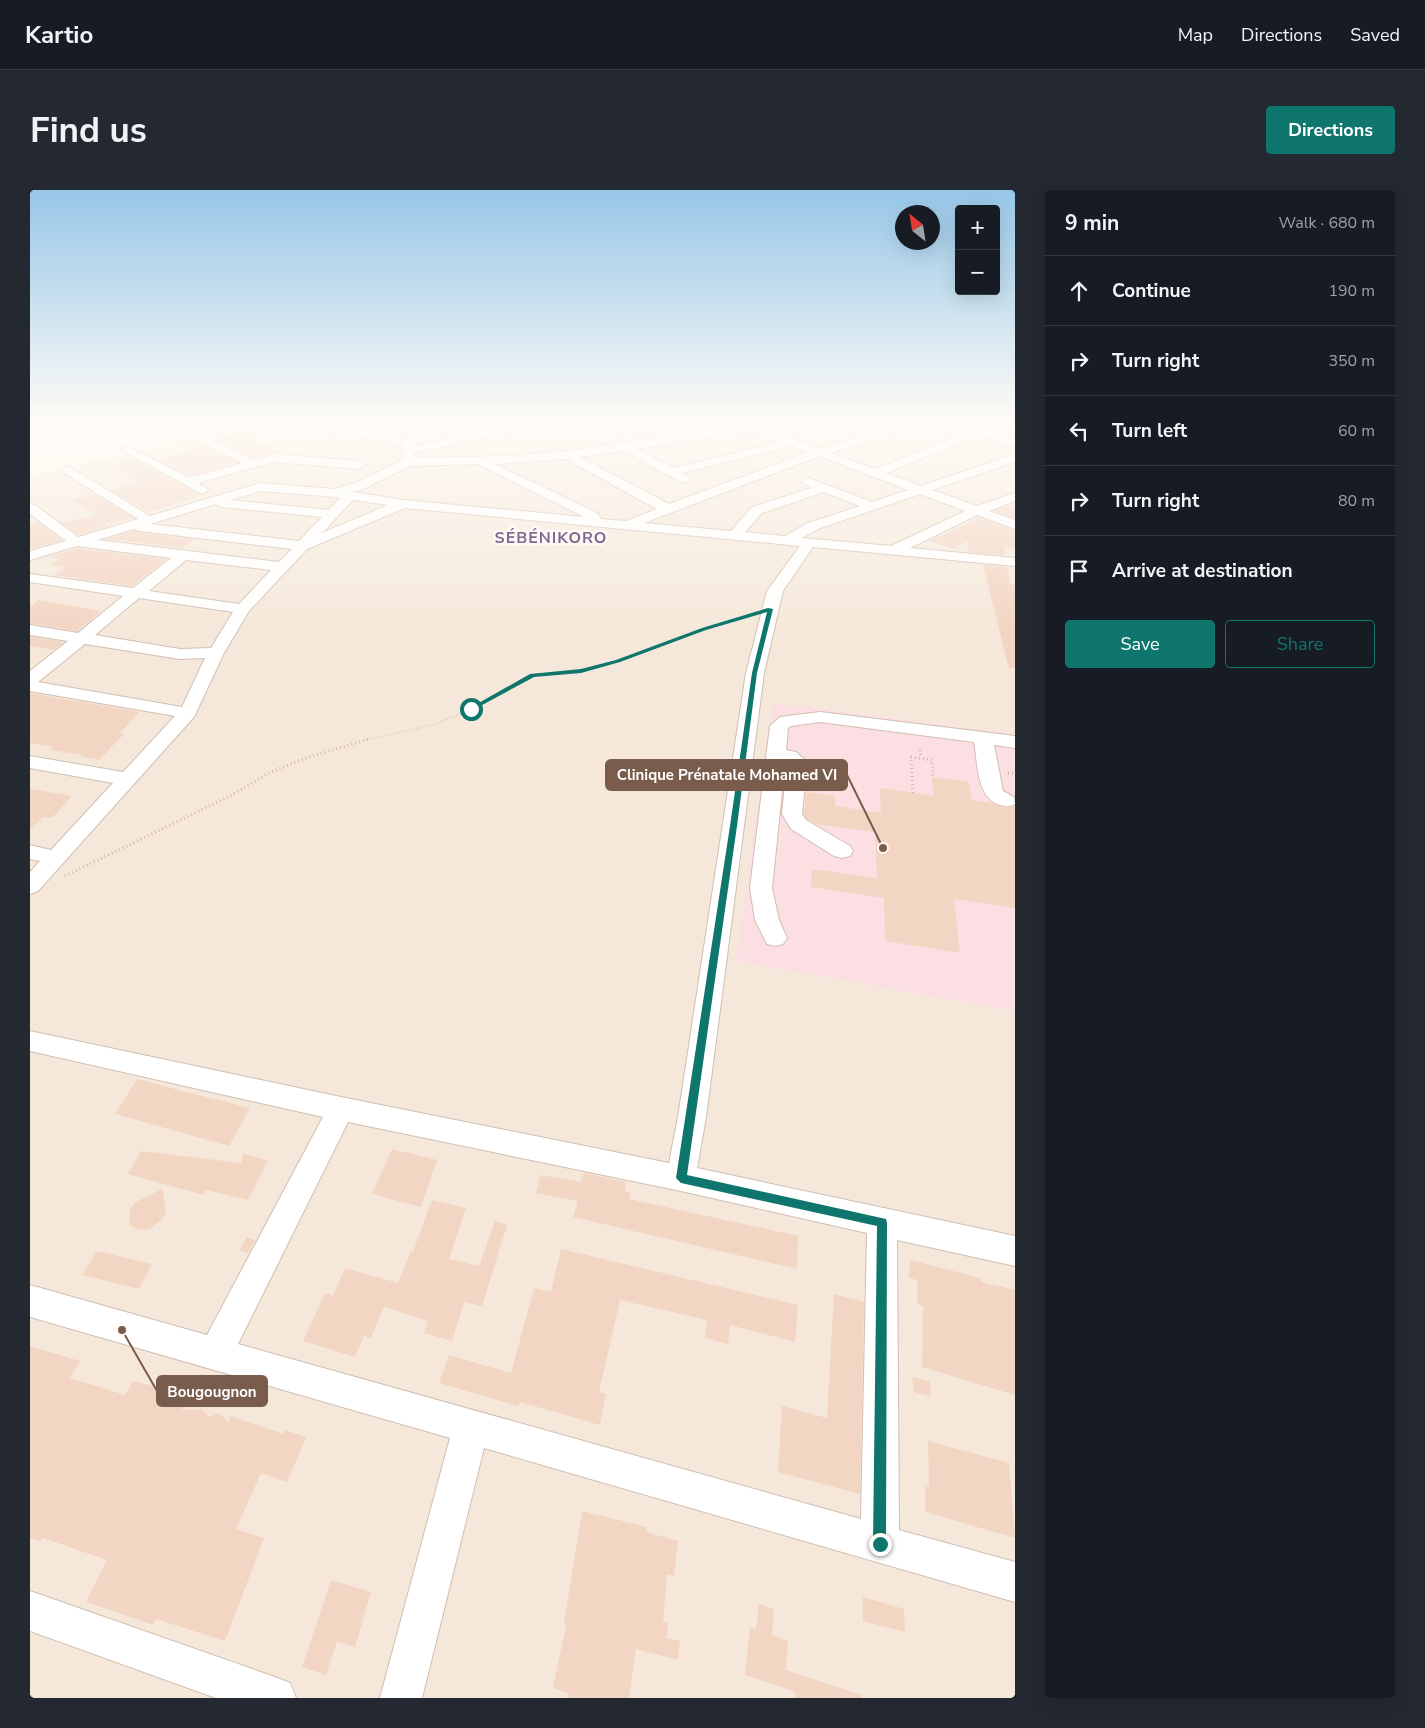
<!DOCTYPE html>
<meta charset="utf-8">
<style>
:root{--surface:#171b24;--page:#242831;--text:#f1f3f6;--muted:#9ea1a6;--line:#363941;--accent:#0f766e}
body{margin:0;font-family:"Nunito Sans",sans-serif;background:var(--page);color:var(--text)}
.controls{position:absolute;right:15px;top:15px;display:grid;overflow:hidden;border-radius:5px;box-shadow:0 5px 20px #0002}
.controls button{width:45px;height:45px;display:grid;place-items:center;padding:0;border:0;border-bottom:1px solid var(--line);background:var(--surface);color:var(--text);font:25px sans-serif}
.compass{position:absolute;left:865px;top:15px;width:45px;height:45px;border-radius:50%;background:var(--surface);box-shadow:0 5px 20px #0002;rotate:330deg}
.stop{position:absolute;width:15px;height:15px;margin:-11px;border:4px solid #0f766e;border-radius:50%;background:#fff}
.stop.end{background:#0f766e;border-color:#fff;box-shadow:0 1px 5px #0008}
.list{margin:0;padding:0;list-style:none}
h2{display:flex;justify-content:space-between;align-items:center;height:65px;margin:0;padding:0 20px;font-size:21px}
h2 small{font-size:16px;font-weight:400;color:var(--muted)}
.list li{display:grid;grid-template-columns:32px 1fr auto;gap:15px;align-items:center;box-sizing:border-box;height:70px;padding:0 20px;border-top:1px solid var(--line)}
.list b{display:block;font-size:19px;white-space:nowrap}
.list em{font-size:16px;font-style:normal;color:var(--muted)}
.actions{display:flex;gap:10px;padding:15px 20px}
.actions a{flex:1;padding:11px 0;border:1px solid var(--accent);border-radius:5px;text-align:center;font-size:18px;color:var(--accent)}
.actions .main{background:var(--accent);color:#fff}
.icon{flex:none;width:28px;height:28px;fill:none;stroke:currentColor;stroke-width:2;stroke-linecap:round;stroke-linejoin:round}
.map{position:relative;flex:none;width:985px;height:1508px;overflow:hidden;border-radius:5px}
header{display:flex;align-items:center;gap:30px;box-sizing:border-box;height:70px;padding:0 25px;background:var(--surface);border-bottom:1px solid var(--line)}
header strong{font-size:24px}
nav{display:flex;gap:28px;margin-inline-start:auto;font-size:18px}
.intro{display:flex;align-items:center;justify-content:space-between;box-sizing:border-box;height:120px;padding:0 30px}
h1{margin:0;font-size:35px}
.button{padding:12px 22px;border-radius:5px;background:var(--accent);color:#fff;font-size:18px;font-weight:700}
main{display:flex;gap:30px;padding:0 30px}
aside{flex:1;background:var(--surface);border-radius:5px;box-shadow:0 5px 20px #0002}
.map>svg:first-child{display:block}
.residential{fill:#f5e8da}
.medical{fill:#fbdfe3}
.building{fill:#f3d5c3}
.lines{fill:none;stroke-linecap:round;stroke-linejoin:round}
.minor-casing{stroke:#d1beb0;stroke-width:2}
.path-far1{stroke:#d9b8a5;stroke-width:2;stroke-dasharray:0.5 2;stroke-linecap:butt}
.path{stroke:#d9b8a5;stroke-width:3;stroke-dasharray:1 3;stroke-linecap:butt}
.minor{fill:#fff;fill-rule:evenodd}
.route{fill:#0f766e}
.labels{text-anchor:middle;stroke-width:5;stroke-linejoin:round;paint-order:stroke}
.far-district-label{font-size:16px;font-weight:bold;letter-spacing:1px;fill:#846695;stroke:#fffaf3}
.leader{fill:none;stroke:#7a5c4d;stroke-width:2}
.callout-dot{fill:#7a5c4d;stroke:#fffaf3;stroke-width:2}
.callout{fill:#7a5c4d;stroke:#7a5c4d;stroke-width:2}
.callout-label{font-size:15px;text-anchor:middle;font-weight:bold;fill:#fff}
</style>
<header>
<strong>Kartio</strong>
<nav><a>Map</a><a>Directions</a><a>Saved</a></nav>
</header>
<div class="intro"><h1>Find us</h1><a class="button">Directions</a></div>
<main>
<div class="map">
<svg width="985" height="1508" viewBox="0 0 985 1508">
<rect width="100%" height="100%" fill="#fdf6ec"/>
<path class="residential" d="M250,229H985V1508H0V286Z"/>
<path class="medical" d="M742,513L985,544V821L706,771Z"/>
<g class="building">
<path d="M211,242L252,263L243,262L224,268L186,249Z"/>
<path d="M176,256L207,272L159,286L129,270Z"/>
<path d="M104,269L171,306L178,304L118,322L81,300L108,292L89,280H92L84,274Z"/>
<path d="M65,304L102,327L80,334L77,332L76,335H80L48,345L32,333L67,325L43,310Z"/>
<path d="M978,316L985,319V328L965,321Z"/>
<path d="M949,328L985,341V359L974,355L975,365L950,363L939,362L937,351L924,359L899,351Z"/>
<path d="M9,333L32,350L2,359L0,357V335Z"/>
<path d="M104,341L109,343L164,349L153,358L76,349Z"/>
<path d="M47,358L136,369L102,396L24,385L36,377L21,375L31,368L18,367Z"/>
<path d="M953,375L977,377L980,394H985V478L979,479Z"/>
<path d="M9,410L71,421L47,441L0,433V417Z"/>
<path d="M0,447L33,452L24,460L0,456Z"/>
<path d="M0,503L109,522L90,543L94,544L69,570L51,567L54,565L20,560L23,557L0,553Z"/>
<path d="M902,587L939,592L942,610L961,613L974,618L985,616V718L924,709L930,763L855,751L854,708L781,697L782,679L847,688L845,642L786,634L777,629L774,624L776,602L805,606V616L851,623L850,598L904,606Z"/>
<path d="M0,599L42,606L22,628L13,627L0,640Z"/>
<path d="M107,889L168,905L220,918L199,956L85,924Z"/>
<path d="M362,959L407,970L391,1017L342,1004Z"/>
<path d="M111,961L211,973L213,964L238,970L218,1010L176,1000L173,1005L98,984Z"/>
<path d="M554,983L596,992L595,1001L601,1003L599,1009L768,1046L767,1079L543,1027L548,1011L506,1003L510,985L551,992Z"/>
<path d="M132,999L136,1020L134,1027L120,1039L112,1040L104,1038L99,1034L100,1019L106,1012Z"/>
<path d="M402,1010L436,1018L419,1069L449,1076L465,1031L477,1035L452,1116L434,1112L422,1151L394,1143L398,1131L354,1117L341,1148L334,1146L325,1167L273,1151L295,1103L303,1106L315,1078L368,1093L381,1061L383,1062Z"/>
<path d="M217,1047L225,1050L218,1063L209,1061Z"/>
<path d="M531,1059L768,1115L765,1152L700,1135L698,1154L675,1148L677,1130L590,1110L569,1202L576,1204L570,1235L490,1212L488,1216L409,1193L419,1165L481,1183L504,1098L521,1102Z"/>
<path d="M67,1061L122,1074L109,1099L52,1085Z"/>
<path d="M880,1070L951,1088V1092L985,1100V1205L892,1177L893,1116L887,1114V1090L879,1088Z"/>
<path d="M804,1104L834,1112L830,1304L748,1282L752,1216L797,1228Z"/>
<path d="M0,1156L50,1171L40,1188L95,1205L103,1191L159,1204L152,1220L172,1219L179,1227L189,1223L198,1232L200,1226L254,1244L255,1240L276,1247L257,1292L231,1283L206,1339L234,1348L195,1451L126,1429L123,1435L56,1412L77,1370L13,1348L11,1351L0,1348Z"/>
<path d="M882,1187L900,1191L901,1206L884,1202Z"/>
<path d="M898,1251L979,1273L985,1348L895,1322V1294L899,1296Z"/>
<path d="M552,1321L617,1337L616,1342L648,1351L644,1386L637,1384L633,1431L638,1433L636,1448L650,1451L648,1470L606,1459L599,1508H538L539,1504L523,1498L536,1435L534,1434Z"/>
<path d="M301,1390L341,1402L325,1457L307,1451L296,1485L272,1477Z"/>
<path d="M833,1407L874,1419L875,1442L833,1431Z"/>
<path d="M729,1414L744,1419L742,1445L758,1451L756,1480L832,1505V1508H765L766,1502L715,1485L720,1437L726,1439Z"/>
</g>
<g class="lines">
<g class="minor-casing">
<g id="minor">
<path d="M398,229H411L395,243L385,256L512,229H533L528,232L384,263V268L479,266L538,261L748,229H772L767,232L735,238L790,259L884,229H901L900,231L801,263L845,279L941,241L918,229H933L951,237L970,229H985L961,241L985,251V258L951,245L856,283L891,296L985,264V272L902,300L947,316L985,303V311L959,321L985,330V339L947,325L880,358L985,368V376L783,357L753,401L734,483L676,927L667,978L985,1046V1076L867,1050L869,1340L985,1372V1412L454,1258L392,1508H350L420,1248L0,1127V1095L177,1145L293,927L0,861V841L311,907L639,973L648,927L716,483L737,401L770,356L375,318L277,359L219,421L194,463L164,527L8,701L0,704V682L10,671L0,669V655L21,660L83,593L0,578V566L93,582L145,526L0,501V481L38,451L0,445V435L48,443L93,406L0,392V384L103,398L141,368L47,356L0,370V361L36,351L0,324V314L5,315L48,347L108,329L34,283L32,280L38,276L120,326L230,293L304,299L325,293L373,270L372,262L374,255L269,237L265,236L263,234L265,232L269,231L378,249ZM721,241L750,252L643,278L606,259ZM761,256L779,262L639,314L550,267L592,261L654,293L660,289L652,283ZM790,266L878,300L842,312L778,288L772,292L782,298L722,317L701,341L614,333ZM536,269L627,319L596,331L570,329L569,324L465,274ZM448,274L554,327L373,310L323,302L333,299L380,276ZM231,301L306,307L310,308L299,320L200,310ZM794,302L830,316L778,333L755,346L715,342L732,323ZM890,304L935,321L861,356L772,348L788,339ZM323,310L358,315L292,343ZM186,314L191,317L292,327L269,351L120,334ZM104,339L109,341L262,359L249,372L67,350ZM156,370L241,380L209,414L119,401ZM109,408L203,422L181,458L150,459L65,445ZM55,454L150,469L175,468L152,517L8,492ZM318,932L651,1001L837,1043L831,1329L208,1154Z"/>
<path d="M542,229H556L576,240L618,229H637L636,231L560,251L554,248L556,246L565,243Z"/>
<path d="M167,242L224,270L244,264L329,271L335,275L329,279L244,272L168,293L178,300L172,304L90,259L92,257H100L159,288L212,273L163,247L161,245Z"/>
<path d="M790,522L985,546V558L964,555L973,601L984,607L985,614C980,617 976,617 970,615C946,608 948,573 944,552L790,532L761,536L758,538L756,560L766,562L777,572L772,624L776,630L820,656L823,661L820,666L812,668L804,666L761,639L752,624L757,574L755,572L742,698L749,730L757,748L753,754L745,756L737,754L725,730L720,698L740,536L750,527Z"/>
<path d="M0,1401L245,1487L260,1493L266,1508H186L0,1441Z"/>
</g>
</g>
<g class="path-far1">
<path d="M5,229C31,261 47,251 83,256"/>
<path d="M335,550L403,535L441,519L502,485L551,481L588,471L647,448L723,424"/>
</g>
<g class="path">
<path d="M890,560L891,568"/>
<path d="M978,583L985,584"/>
<path d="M883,603L881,567L902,570L903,587"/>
<path d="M35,686L200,606L239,583L273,569L339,549"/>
</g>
<use href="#minor" class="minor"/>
</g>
<linearGradient id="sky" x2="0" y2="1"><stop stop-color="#97c7e8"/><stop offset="0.52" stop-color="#fefbf6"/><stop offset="1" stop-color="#fefbf6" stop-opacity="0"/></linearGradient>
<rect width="985" height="440" fill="url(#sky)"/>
<path class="route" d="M738,418L743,419L727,483L707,636L657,985L856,1029L857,1033L856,1354L854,1358L850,1360L845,1358L843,1354L847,1036L651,993L646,988L700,636L722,483L737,422L676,440L590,472L551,483L504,487L443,520L438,519L500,484L551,479L586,470L672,438Z"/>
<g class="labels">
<g class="far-district-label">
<text x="521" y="353">SÉBÉNIKORO</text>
</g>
</g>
<path class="leader" d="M853 658L817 585M92 1140L127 1201"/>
<g class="callout-dot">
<circle cx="853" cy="658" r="5"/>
<circle cx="92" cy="1140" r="5"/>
</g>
<g class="callout">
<rect x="576" y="570" width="241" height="30" rx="5"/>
<rect x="127" y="1186" width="110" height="30" rx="5"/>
</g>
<g class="callout-label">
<text x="697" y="590">Clinique Prénatale Mohamed VI</text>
<text x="182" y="1207">Bougougnon</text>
</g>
</svg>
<div class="controls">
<button>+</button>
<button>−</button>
</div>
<svg class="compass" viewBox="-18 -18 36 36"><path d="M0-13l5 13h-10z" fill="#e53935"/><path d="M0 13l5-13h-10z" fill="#9ea1a6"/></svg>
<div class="stop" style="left:441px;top:519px"></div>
<div class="stop end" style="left:850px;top:1354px"></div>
</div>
<aside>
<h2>9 min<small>Walk · 680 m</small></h2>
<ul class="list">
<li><svg class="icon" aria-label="ahead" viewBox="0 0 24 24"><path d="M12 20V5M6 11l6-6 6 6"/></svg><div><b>Continue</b></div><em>190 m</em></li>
<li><svg class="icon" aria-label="right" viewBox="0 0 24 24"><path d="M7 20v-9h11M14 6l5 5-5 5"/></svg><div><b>Turn right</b></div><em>350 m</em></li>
<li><svg class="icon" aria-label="left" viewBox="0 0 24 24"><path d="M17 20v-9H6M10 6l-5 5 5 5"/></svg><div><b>Turn left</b></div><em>60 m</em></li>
<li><svg class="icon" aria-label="right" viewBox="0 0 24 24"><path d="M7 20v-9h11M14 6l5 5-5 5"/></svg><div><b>Turn right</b></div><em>80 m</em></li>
<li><svg class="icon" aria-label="arrive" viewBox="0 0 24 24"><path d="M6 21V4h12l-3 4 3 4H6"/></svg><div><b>Arrive at destination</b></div></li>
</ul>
<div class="actions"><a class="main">Save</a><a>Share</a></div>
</aside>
</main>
